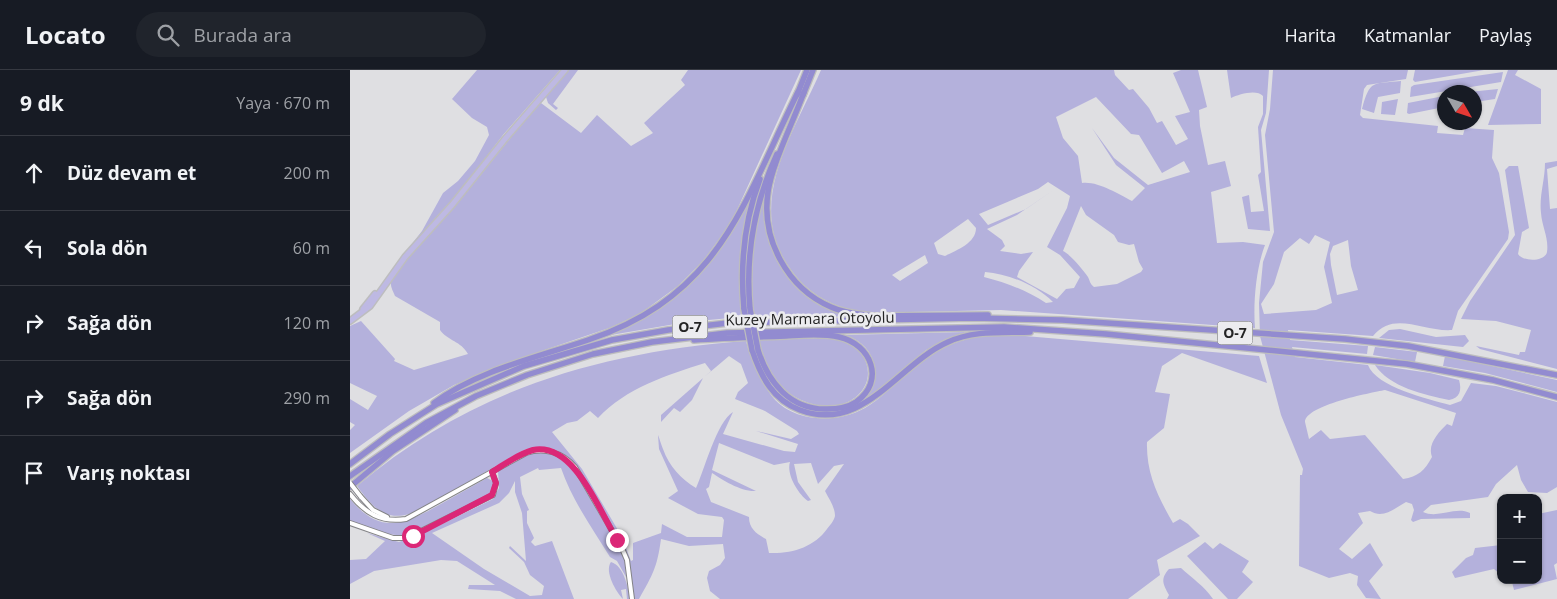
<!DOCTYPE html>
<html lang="tr">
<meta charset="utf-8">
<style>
:root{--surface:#171b24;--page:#20242c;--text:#f1f3f6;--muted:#9ea1a6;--line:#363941}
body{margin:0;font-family:"Open Sans",sans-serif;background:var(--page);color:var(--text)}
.controls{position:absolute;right:15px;bottom:15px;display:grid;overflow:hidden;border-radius:10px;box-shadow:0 1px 4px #0004}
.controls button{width:45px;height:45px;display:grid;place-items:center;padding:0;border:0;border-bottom:1px solid var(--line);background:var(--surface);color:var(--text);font:25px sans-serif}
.compass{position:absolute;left:1087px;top:15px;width:45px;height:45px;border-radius:50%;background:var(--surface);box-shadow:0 1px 4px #0004;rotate:129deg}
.stop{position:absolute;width:15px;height:15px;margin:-11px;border:4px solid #db2777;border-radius:50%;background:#fff}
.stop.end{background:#db2777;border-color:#fff;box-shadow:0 1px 5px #0008}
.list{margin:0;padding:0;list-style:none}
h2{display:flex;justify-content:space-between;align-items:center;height:65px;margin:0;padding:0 20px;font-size:21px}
h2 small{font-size:16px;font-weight:400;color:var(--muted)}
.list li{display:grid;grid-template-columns:32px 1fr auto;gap:15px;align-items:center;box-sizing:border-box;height:75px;padding:0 20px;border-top:1px solid var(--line)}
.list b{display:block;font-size:19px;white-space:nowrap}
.list em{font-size:16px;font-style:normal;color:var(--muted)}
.icon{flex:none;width:28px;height:28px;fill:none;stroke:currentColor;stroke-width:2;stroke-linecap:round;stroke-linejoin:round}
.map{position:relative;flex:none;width:1207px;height:529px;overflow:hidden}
header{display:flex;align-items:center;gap:30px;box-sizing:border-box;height:70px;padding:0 25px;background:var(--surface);border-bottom:1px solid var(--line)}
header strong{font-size:24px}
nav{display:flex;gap:28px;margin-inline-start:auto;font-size:18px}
.search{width:350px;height:45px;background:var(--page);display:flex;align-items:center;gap:12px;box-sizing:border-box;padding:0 18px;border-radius:28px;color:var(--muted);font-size:19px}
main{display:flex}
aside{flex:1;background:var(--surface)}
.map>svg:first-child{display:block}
.green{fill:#b4b1dc;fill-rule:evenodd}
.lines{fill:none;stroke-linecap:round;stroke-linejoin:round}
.minor-casing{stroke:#848487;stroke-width:6}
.major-casing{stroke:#bdbdbe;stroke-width:8}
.highway-casing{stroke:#bdbdbe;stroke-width:8}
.minor{stroke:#fff;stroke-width:4}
.major{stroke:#beb9e3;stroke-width:5}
.highway{stroke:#928bd0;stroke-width:5.5}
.minor-bridge-casing{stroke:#848487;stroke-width:6;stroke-linecap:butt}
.highway-bridge-casing{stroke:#bdbdbe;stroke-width:8;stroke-linecap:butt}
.minor-bridge{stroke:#fff;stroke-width:4}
.highway-bridge{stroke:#928bd0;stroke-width:5.5}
.route{stroke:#db2777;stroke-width:6}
.labels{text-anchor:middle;stroke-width:5;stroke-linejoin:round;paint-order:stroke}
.shield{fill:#ececef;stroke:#606062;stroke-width:1}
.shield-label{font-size:14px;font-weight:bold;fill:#242425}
.street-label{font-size:15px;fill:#242425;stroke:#ececef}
</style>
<header>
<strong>Locato</strong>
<div class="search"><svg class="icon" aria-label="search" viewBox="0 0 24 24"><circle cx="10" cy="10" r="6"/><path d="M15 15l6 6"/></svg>Burada ara</div>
<nav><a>Harita</a><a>Katmanlar</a><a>Paylaş</a></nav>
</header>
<main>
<aside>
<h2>9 dk<small>Yaya · 670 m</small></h2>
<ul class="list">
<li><svg class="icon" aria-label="ahead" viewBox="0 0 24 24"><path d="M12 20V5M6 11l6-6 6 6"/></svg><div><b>Düz devam et</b></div><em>200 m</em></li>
<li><svg class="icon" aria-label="left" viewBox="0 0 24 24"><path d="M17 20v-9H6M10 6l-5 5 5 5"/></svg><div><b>Sola dön</b></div><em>60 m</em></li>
<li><svg class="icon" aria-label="right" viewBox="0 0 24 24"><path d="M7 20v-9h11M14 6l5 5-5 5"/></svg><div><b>Sağa dön</b></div><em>120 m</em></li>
<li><svg class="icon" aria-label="right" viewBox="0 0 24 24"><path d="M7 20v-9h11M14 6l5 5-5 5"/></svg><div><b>Sağa dön</b></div><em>290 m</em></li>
<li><svg class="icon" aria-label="arrive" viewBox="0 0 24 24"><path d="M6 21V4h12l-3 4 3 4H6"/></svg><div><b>Varış noktası</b></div></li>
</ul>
</aside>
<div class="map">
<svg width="1207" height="529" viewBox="0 0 1207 529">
<rect width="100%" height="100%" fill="#dfdfe2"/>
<g class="green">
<path d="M127,0H210L153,65L111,120L61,175L72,161L93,123L108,111L125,91L139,65L137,57L122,48L102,29Z"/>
<path d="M217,0H228L203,34L208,38L206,40L198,33L196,27Z"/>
<path d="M338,0H451L381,153L353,191L328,216L291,243L262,257L174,287L104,315L59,341L0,383V360L5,355L0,352V329L18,340L27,326L0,313V256L11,251L45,289L44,291L64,300L118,284C111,271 98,271 90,260V252L45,226C43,221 40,217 41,211C46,192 91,153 105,136C134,102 160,66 191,33L231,63L247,45L281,76L303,63L294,53L335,15L331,10Z"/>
<path d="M471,0H764L765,5L779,20L783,19L799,38L807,53L812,51L826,75L838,69L825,46L840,42L823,3L831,0H848L857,37L849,40L850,56L858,95L875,91L881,116L861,122L867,173L893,172L915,175C906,198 903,234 905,258L651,240L515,243C483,237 458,225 439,197C394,133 445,61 471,0ZM746,27L781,64L789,65L812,103L834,91L840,102L798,115L764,88L742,58L766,95L795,118L782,131C768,124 748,111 732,113L728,86L713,68L706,47ZM698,112L720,126L717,138L697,177L710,185L730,207L724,218L716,219L707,229L667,207L669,201L683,182L671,184L650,181L655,176L652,170L637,159L667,145L702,121L676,139L638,155L629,144L688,119ZM731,136L736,145L764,165L768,172L779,175L784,174L789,192L793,199L791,202L767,214L744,217C740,214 740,211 738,207C733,200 720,184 713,181ZM618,149L626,158C626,173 607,180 595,186L588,184L584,173ZM575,185L578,193L550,211L542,205ZM635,202C659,204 686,215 703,232L696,233C676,220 657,213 634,207Z"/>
<path d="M877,0H919L916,43L911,60L920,161L898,159L892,127L899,125L901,142L914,141L908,105L911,102L908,57L913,44V26C907,19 889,24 881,28Z"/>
<path d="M923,0H1058L1056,9L1017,15L1014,19L1010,45L1013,48L1088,56L1087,63L1113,65L1115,58L1144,60L1142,88L1149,103L1159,162L1158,169L1108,241L1102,260C1073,262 1044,240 1023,266L938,260L940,270L1018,276L1017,284L942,277L945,287L1018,295C1026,317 1078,329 1100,335L1111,331L1121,313L1146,316L1207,332V417L1197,423L1178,422L1171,410L1167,395L1146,414L1138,427L1081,435L1073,442C1088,449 1105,436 1120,443V448L1071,449L1063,452L1061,450L1064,440L1062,434L1056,432C1044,439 1033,449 1020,441L1008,443L1013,453L989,479L1002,489L1020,473L1033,495L1019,511L1031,529L1016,528L1007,515L1008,506L1000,503L979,508L949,496L950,405H952L953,399L931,345L910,266L909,233L913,192L924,162L915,65L920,39ZM965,165L980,172L974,197L982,233L966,240L914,244L911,234L924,214L934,182L950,168L959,174ZM998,170L1001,196L1008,220L987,225L981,195L980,184L983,176ZM1035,320L1106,343L1102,356L1097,354C1089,362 1077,374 1082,387C1075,400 1068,407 1053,409L1015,365L980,369L971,360L959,369L955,352C956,335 1020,323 1035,320Z"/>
<path d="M1065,0H1134L1065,12L1063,10Z"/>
<path d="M1158,0H1168L1165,5L1191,19V54L1138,55Z"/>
<path d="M1153,2L1151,12L1060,27L1061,17L1064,15Z"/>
<path d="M1051,11L1050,23L1028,27L1024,43L1012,39C1020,9 1023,14 1051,11Z"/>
<path d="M1148,19L1145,29L1125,32L1124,22H1119Z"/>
<path d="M1094,26V37L1059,44L1057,43L1058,33Z"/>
<path d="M1048,29L1045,45L1031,44L1032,32Z"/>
<path d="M1207,91V96L1197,99L1200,139L1207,138V299L1130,279L1126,276L1169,285L1170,282H1175L1181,260L1146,251L1111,249L1120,231L1165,165L1155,100L1159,96H1168L1179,158L1172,162L1168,184C1173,192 1195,192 1197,182C1199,168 1192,157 1191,143C1189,126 1195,110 1195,93Z"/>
<path d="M416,120L415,141L434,201L483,241L503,247L404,246C399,203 403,162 416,120Z"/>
<path d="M400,130L389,200L391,247L337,252L261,265C329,235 366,195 400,130Z"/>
<path d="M1050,259L1086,267L1115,265L1119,271L1113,277L1029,268L1039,260Z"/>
<path d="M616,262L576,280L520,328L506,336C534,313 530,276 495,265Z"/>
<path d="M637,266H675L909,286L917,313L832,283L812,296L805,322L820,324L814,358L797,372C796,403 808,427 823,453L830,449L838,454L850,466L807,490L810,505L778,529H370L360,521L357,508L359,501L370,495L375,488L373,474L339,476L311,469C307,498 303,504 289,529H284C281,515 282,500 278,487C273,470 261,455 252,440C234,408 218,364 172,381L71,439C39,455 25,441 7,416C121,320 249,282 396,271C401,290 409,309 421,325C442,353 487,354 515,338C531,329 544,314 558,301C581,282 607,268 637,266ZM379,286L391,294L398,313L388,322L385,329L415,341L447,361L449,364L441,369L406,361L448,374L445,382L434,381L373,364L383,342C367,351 354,401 346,418C331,409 319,396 313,379C311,374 309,367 308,365L309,379L328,421L318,428L348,444L372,447L374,450L372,467H337L312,454L311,463L283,473V490L281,491L272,467L232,399L202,362L217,353L227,351L240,341L248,348C276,318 317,305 355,293L361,301L311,345V352L324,338L330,342L342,330L353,308ZM369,373L424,395L440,392C436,404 448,424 458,431L461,430L448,412L444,394L461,393L468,414L484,396L494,394L475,421C479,429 485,437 485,446C484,451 480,455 477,459C464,477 442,484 419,483L416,469C407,464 399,459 399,447L361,432L356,419L359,417L362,403C373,410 391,422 406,421L362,400Z"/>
<path d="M475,268C482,269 490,269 497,272C518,281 526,309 508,325C484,348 441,332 424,309C415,297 413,283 409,270Z"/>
<path d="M1025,277L1067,282L1065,292L1023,285Z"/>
<path d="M1095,286L1207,310V322L1135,303L1093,296Z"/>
<path d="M1025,295L1080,303L1109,310C1112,320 1110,328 1099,330C1075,325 1039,317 1025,295Z"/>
<path d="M187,382L205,385L224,400L275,489L276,507L267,491L260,487C242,458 222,430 211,398L189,400L188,398L170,407L172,424L179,440L177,441V453L184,468L181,472L185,476L202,471L224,529H166L150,521L118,519L119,515H145L107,491L91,490L24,501L0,514V490L16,489L35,471L17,463L49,472L80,460L143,429L149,418L148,401L178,384ZM165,411V422L172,443L176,491L160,476L159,478L174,492L180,505L194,516L192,525L180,526L134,499L82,463L149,433L159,423Z"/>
<path d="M137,408L143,411L144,415L141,423L55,466L37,464L0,452V429C30,465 53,455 89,435C105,426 121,417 137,408Z"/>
<path d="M1207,440V493L1204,495L1207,509L1164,520L1162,512L1154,514L1153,510H1188V444Z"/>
<path d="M855,472L863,479L870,473L899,491L892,502L903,512L887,529H878L837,486Z"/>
<path d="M1151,475V505L1144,499L1105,508L1102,502L1116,488L1123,485L1125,478Z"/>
<path d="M261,492C274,496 278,517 280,529H277L276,519L271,520L273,529C266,522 254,501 261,492Z"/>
<path d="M831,498C842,508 854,516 863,529H817L819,525C813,514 810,509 819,499Z"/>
</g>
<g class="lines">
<g class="minor-casing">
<g id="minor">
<path d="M0,424C15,443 31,453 56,449L176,383C194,377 212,382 225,397L271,476L277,490L282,529"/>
<path d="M11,427L23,440L37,447"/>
<path d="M0,453L43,468H57L143,425L146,413L142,402"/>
</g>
</g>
<g class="major-casing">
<g id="major">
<path d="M13,239L25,224"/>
<path d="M0,251L20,236L55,187L102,135L155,69L215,0"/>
</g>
</g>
<g class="highway-casing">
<g id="highway">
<path d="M454,22C444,50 422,94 418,122C411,169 437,218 481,237C494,243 508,244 522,246L638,245"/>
<path d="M447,25L457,0"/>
<path d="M453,25L463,0"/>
<path d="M394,239C390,195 394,151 410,109"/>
<path d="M400,239C395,184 404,134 427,84"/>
<path d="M344,270C375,268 405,267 436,266C453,265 472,263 489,267C521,274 536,311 506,332C497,338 487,339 477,339C440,340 418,312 408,280"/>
<path d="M402,280C411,307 423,330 450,340C513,364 548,294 598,272C624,260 652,263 680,262"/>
<path d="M84,333C126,301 188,287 238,270C371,225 392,135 448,22"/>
<path d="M0,394L40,364L87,334L174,296L262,270L318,260L378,253L622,248L712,250L995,269L1058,276L1207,305"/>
<path d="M0,406L76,353L126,326L177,305L243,284L302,272L377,263L654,257L756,264L1057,294L1143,310L1207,327"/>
<path d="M0,417L43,381L105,340"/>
</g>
</g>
<use href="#minor" class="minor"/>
<use href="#major" class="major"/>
<use href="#highway" class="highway"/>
<g class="minor-bridge-casing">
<path id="minor-bridge" d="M0,413L11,427"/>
</g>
<g class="highway-bridge-casing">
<g id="highway-bridge">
<path d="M394,239L402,280"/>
<path d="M400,239L408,280"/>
</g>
</g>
<use href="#minor-bridge" class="minor-bridge"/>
<use href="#highway-bridge" class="highway-bridge"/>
</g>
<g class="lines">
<path class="route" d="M63,466L142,425L146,413L142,402C155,394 168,384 183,380C224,372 249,440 267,470"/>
</g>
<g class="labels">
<g class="shield">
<rect x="322.5" y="245.5" width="35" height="23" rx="4"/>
<rect x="867.5" y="251.5" width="35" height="23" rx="4"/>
</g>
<g class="shield-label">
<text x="340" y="262">O-7</text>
<text x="885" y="268">O-7</text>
</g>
<g class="street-label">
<text transform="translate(460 249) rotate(-1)" y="5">Kuzey Marmara Otoyolu</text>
</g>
</g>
</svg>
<div class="controls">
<button>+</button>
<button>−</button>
</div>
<svg class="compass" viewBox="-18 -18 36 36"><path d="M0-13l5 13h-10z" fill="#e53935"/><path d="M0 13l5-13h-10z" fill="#9ea1a6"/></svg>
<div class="stop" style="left:63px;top:466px"></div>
<div class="stop end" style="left:267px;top:470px"></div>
</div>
</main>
